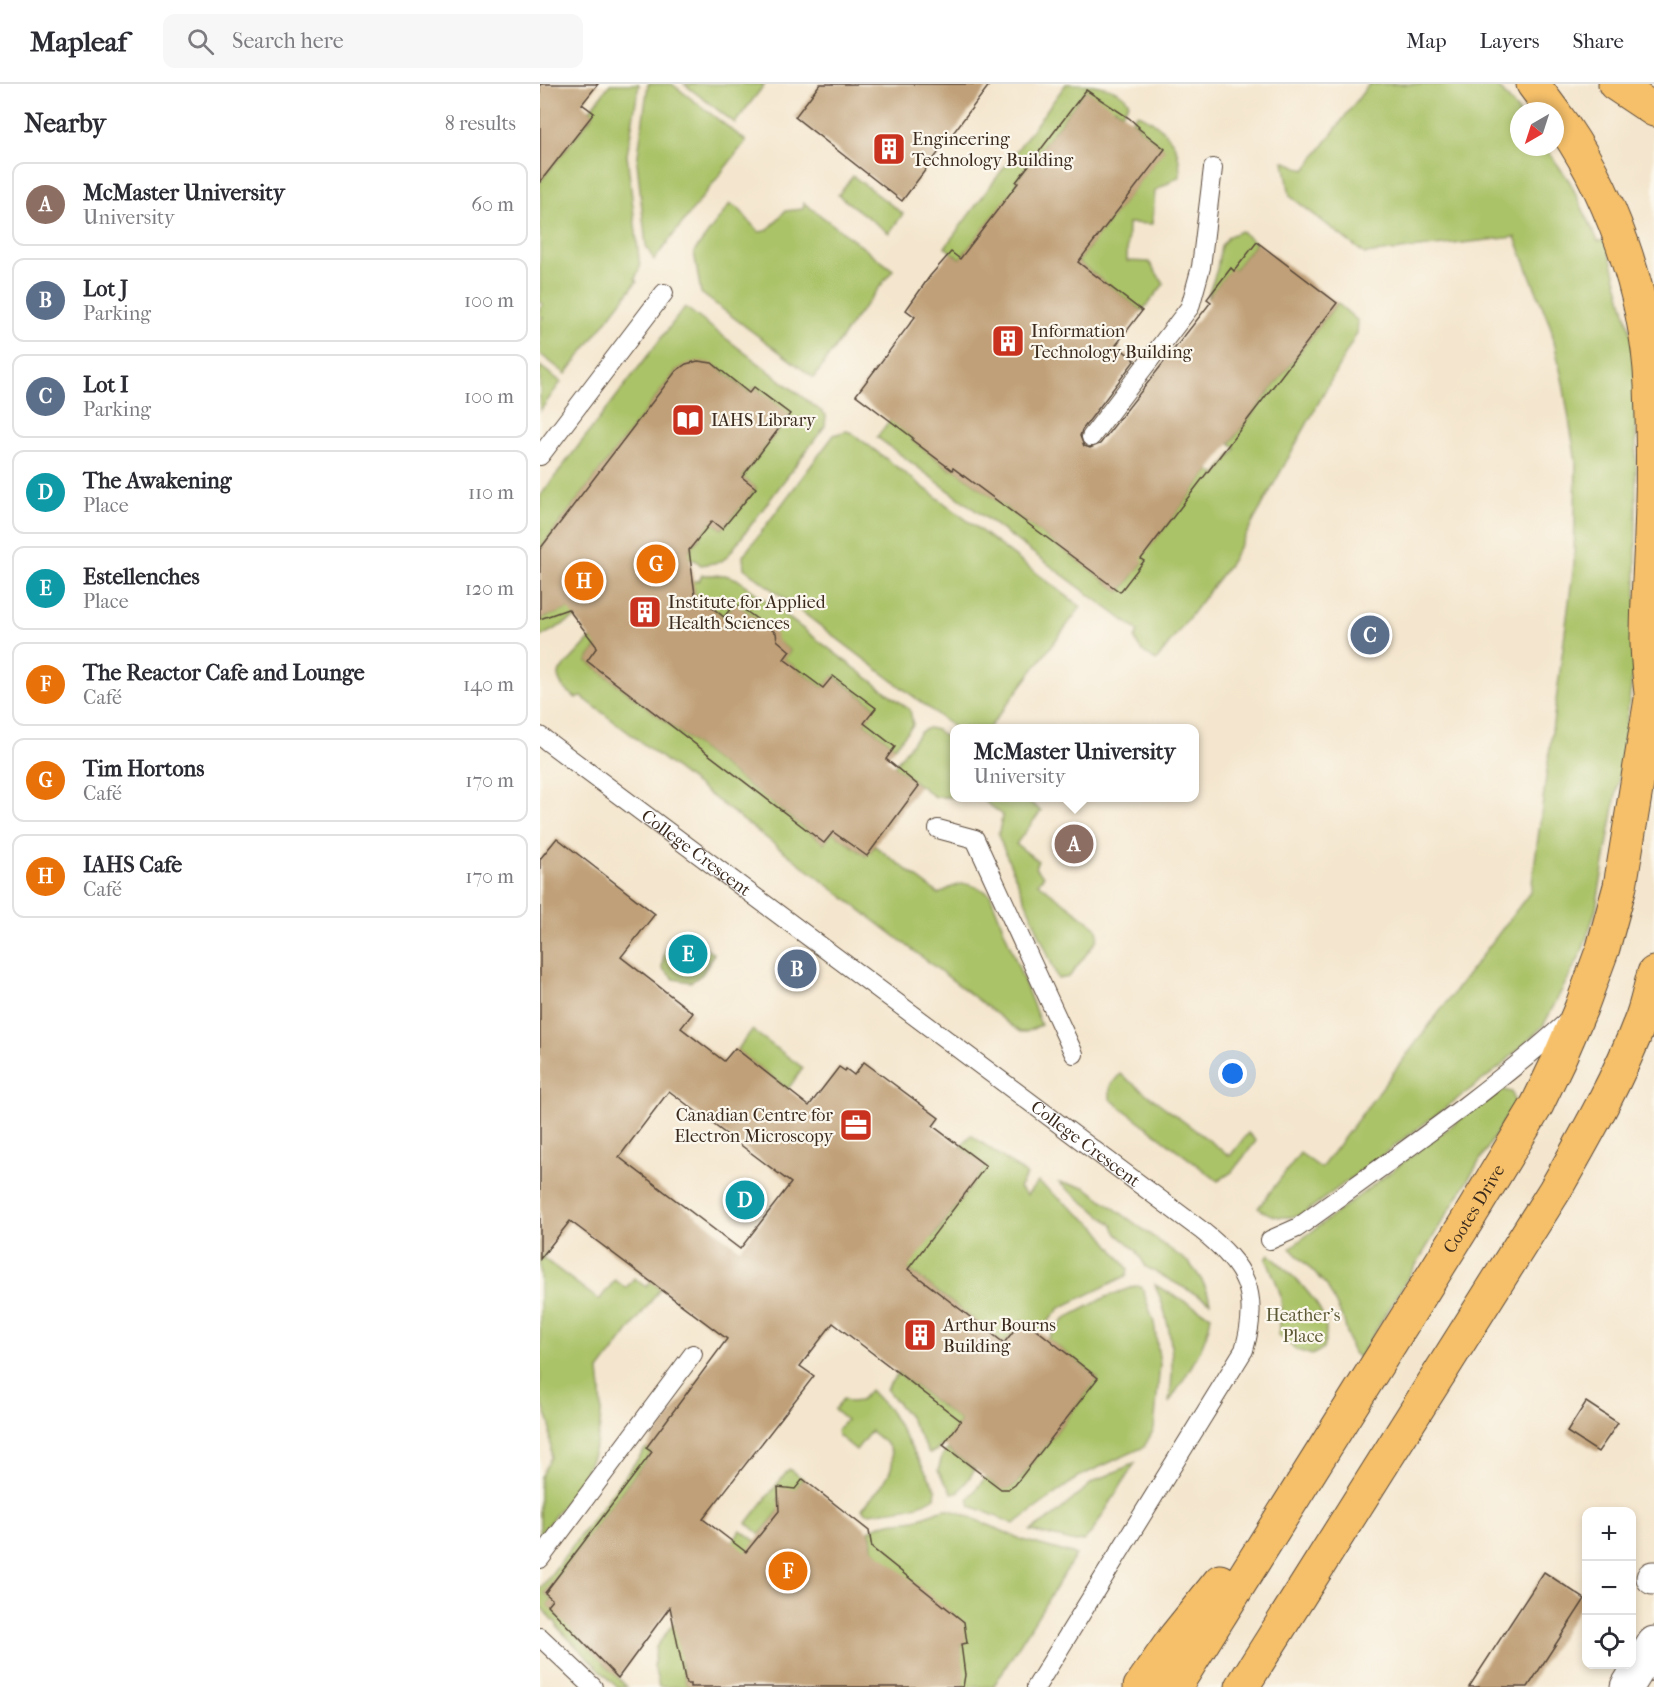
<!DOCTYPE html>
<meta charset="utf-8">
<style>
:root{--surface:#fff;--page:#f7f7f7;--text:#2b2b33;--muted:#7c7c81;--line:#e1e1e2;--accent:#c8321e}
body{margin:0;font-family:"IM FELL French Canon",serif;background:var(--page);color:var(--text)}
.controls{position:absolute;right:18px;bottom:18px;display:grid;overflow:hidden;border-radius:12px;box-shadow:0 3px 9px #0003}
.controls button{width:54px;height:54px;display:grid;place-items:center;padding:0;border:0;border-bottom:2px solid var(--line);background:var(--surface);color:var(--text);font:30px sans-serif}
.compass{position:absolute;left:970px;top:18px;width:54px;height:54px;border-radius:50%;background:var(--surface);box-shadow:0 3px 9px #0003;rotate:219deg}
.you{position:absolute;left:693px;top:990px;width:21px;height:21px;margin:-15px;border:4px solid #fff;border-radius:50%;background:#1a73e8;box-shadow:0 0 0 9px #1a73e833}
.badge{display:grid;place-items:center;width:39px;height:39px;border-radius:50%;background:var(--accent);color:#fff;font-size:20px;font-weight:700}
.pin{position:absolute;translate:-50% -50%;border:3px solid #fff;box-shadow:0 2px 6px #0006}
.popup{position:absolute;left:410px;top:640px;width:249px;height:78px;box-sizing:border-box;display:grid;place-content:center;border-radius:12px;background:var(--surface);filter:drop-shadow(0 2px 4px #0005);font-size:20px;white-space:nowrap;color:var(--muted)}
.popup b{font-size:22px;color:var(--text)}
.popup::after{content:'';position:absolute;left:50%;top:100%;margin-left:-12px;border:12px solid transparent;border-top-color:var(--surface)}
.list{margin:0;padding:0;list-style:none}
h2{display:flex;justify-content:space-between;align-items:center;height:78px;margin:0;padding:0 24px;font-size:26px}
h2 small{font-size:20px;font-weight:400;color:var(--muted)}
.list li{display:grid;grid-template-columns:39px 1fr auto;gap:18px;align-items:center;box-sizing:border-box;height:84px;margin:0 12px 12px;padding:0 12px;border:2px solid var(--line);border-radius:12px}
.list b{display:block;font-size:22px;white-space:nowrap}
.list p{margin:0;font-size:20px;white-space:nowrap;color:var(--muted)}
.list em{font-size:20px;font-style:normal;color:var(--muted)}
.icon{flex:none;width:33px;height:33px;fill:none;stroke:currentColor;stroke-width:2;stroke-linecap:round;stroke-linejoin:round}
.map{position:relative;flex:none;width:1114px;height:1603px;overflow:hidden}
header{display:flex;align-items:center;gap:36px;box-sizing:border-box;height:84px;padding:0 30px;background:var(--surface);border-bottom:2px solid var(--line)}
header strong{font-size:28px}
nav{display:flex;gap:33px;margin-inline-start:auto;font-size:21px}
.search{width:420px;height:54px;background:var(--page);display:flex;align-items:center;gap:15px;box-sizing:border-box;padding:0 21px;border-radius:12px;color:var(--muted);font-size:22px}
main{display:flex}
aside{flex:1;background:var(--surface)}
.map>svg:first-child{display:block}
.green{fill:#aac268;stroke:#727643;stroke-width:1.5}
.building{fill:#c0a078;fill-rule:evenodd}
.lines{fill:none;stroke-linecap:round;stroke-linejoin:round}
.service-casing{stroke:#574638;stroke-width:20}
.minor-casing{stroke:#574638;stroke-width:35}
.primary-casing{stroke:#574638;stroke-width:35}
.service{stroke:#fff;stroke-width:18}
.minor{stroke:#fff;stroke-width:33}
.primary{stroke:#f6c06b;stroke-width:33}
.labels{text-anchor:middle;stroke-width:4.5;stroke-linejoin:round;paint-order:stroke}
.poi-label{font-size:18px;fill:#3b2a1e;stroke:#fbf7ec;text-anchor:start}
.street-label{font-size:18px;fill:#3b2a1e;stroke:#fbf7ec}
.park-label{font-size:18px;fill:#5c5834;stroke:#fbf7ec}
</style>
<header>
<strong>Mapleaf</strong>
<div class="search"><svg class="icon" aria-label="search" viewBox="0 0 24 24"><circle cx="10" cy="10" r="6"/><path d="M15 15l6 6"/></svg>Search here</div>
<nav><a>Map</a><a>Layers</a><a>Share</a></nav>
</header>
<main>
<aside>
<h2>Nearby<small>8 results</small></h2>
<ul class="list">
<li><span class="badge" style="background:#8d6e63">A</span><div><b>McMaster University</b><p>University</p></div><em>60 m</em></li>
<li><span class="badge" style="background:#5c6f8a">B</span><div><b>Lot J</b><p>Parking</p></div><em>100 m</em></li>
<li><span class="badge" style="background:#5c6f8a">C</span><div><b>Lot I</b><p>Parking</p></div><em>100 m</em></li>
<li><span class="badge" style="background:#0f9aa8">D</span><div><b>The Awakening</b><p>Place</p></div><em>110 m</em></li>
<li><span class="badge" style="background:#0f9aa8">E</span><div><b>Estellenches</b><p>Place</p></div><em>120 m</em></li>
<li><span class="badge" style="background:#e8710a">F</span><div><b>The Reactor Cafe and Lounge</b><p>Café</p></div><em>140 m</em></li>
<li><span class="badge" style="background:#e8710a">G</span><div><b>Tim Hortons</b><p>Café</p></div><em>170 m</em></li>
<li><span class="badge" style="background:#e8710a">H</span><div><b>IAHS Cafe</b><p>Café</p></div><em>170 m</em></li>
</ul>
</aside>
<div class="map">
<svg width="1114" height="1603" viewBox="0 0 1114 1603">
<rect width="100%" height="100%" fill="#fbf7ec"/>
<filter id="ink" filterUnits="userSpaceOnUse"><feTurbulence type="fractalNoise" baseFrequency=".0167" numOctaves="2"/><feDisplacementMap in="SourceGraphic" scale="12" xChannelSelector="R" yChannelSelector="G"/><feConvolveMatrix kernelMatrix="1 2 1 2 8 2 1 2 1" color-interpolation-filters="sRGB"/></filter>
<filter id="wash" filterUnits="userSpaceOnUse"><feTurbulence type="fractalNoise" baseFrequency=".008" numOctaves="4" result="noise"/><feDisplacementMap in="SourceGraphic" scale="24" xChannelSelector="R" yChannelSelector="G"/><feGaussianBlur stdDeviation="1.35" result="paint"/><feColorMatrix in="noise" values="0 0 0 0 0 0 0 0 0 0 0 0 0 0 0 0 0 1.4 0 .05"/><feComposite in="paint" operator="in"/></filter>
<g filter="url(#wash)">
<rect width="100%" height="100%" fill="#f4e6ce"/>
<g class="green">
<path d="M70,0H99L87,71L100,183L95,195L97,197L26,290L0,270V237L3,233L0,231V223L3,220L0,217V98L54,30L50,26Z"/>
<path d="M108,0H132L206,57L114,176L106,162L97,78Z"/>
<path d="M144,0H225L195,39Z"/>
<path d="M526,0C546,0 580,0 589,19L582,29L575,24L573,26L546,6L476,97L478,100L420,175L405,163Z"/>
<path d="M829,0H956L979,28V63H1005L1030,98L1058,157L1066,156L1096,269V565L1079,694L1056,825L1042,868L1003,942L960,983L763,1130C746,1136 733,1134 718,1124L760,1069L781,1084L991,807L1034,480L1036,378L1023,299L1011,244L975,153L825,170L750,112L744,77L765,86Z"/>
<path d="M596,30C603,31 607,34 613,38C634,54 640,65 640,92L615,107L612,140L588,139L587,177L609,178L624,200L602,227L538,178L624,65L598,44L599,42L592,36Z"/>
<path d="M313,92L363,130L349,149L298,111Z"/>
<path d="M264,119L353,186L314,236L274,294L161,209L154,168L190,120C204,125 208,140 220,148L228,146L245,127L263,125Z"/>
<path d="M701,147L716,159L694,187L691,185L667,215L677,185L681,162L689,152Z"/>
<path d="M797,219L818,237L817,249L691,478L616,577C606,570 598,566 595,554L598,547L337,353L350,336L373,354L372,356L411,386L413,384L580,508L603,478L595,471L609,464L669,386L676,391L696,364L690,359Z"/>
<path d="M145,223L286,331L285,342L187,473L180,478L161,481L155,476L150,475L148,468L172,437L182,445L216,404L202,393L250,331L214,303L209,309C186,290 166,264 136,287L0,465V412Z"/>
<path d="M0,282L21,298L0,327Z"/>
<path d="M306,347L312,349L541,523L449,644H415L204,484L203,472L294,351Z"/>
<path d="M162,491H185L197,495L370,626L373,641L355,663L324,639L335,623L294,592L283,604L244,575L250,567L236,556L234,548L195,519L184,533L155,510L152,497H159Z"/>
<path d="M30,524L35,534L0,553V535Z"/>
<path d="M50,555L58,561L47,577L284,759L293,748L326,772L335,762L399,810C422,796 428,797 450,810L501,941L486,948H480L42,613L36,614C26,606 15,600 20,587Z"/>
<path d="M388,644L397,646L414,660L413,713H395L354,682L380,648Z"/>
<path d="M440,714H484L501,727L476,760L498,777L495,784L504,792L498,799L556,843L558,849L557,856L529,893L518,895L458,751L463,731Z"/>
<path d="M142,847L174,870L162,890L151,898L134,895L122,884C123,867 129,857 142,847Z"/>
<path d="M212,946L263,984L248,1005L197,966Z"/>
<path d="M580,990L690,1072L708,1049L716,1057L692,1088L678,1097L570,1015V1002Z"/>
<path d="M960,1005L972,1008L975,1019L819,1274L813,1269L810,1262L804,1237L787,1202L750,1164Z"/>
<path d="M431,1051L487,1091L479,1104L487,1111L498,1098L556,1143L588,1185L586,1192L520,1224L499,1248L482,1236L464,1259L288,1123L336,1110L393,1153L446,1082L421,1063Z"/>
<path d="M519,1099L545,1103L649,1179C659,1191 667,1202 670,1218L606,1183L596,1166L577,1150L572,1140Z"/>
<path d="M0,1158L9,1165L3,1174L59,1216L75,1196L86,1204L94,1194L106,1203L111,1197L120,1205L59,1287C70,1365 45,1392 0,1451V1393L11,1373L10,1340L0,1314Z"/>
<path d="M729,1170C748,1188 772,1207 783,1232C788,1242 786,1255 783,1265L772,1271L757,1266L738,1251C745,1213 742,1210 726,1175Z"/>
<path d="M615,1201L671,1232C666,1264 646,1291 629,1319C636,1278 632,1240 615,1201Z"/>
<path d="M595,1202L602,1203L614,1239L620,1280L614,1345L604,1363L540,1392L474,1440L431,1422L428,1415L446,1393C455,1401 463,1410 475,1401L558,1294L508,1255L524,1235L566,1213Z"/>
<path d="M358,1289L421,1337C412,1348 403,1367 389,1369L369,1333L346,1305Z"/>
<path d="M330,1306L349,1326L396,1405L395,1413C376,1426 349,1426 327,1429L322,1425C335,1409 362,1385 349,1363C345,1357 336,1352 331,1347L316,1366L298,1351L297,1346L306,1336L294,1326L303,1315L310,1318L320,1317Z"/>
<path d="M106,1364L112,1368L5,1509L12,1515L8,1521L87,1603H77L18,1544L15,1537H12L0,1521V1505Z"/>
<path d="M408,1365L435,1386L419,1408L412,1409L398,1387L402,1372Z"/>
<path d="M595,1379L552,1448L543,1457L536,1458L490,1447L515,1431L553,1398Z"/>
<path d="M249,1385L263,1395L254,1407L240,1408L238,1416L243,1422L220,1450L207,1439Z"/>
<path d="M406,1425L421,1429L483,1456L536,1471L453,1603H423L421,1560L426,1559L332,1464L331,1453L329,1447C340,1437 360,1439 374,1436C385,1433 395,1427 406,1425Z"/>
<path d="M201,1446L215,1457L216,1481L141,1577L146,1600H150V1603H119L114,1582L116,1563Z"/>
</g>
<g id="blocks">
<g class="building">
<path d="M0,0H58L42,20L54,29L0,98Z"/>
<path d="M280,0H450L362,117L255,33Z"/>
<path d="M546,6L589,34L599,43L598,44L625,65L538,178L602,227L576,261L595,276L542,346L540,352L544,362L550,364L560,360L671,218L667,215L691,184L694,187L717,158L797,219L601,475L604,477L580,508L413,384L412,386L372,356L373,354L316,311L375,233L366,226L390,192L411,168L420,175L478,99L476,98Z"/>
<path d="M158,277L172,279L209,309L214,303L250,330L202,393L216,404L182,445L172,437L149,466L155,510L184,533L195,519L236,549L237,556L250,567L244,575L283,604L293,592L336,624L324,639L355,663L346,675L379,702L327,772L293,748L284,759L47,577L57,563L28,525L0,535V465L136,287L146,280Z"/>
<path d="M17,754L115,830L81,873L153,929L141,944L184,977L195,964L269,1022L299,983L305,987L306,985L314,991L324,978L399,1034L393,1042L446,1082L368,1185L464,1259L483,1235L558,1294L475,1401L469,1405H461L403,1361L421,1337L293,1239L260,1282L274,1292L163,1435L206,1468L239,1427L238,1403L255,1405L263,1395L329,1447L332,1464L424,1538L427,1559L421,1560L425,1591L423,1603H150V1600H146L130,1523L78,1594L7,1521L12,1515L5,1509L112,1368L106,1364L187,1255L30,1137L0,1175V775ZM129,1007L251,1099L200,1165L79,1073Z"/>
<path d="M1046,1318L1078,1339L1058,1368L1027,1348Z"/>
<path d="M1004,1488L1045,1515L988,1603H929Z"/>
</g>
</g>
</g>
<g filter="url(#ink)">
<use href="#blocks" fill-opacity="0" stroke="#574638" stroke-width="1.5"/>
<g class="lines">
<g class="service-casing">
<g id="service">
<path d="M551,353L650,223L661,183L673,84"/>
<path d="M0,372L124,209"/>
<path id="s1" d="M0,652L661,1146C706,1182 721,1209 704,1266L496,1603"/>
<path d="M398,745L435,755L534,970"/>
<path d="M730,1156L757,1144C849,1077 944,1013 1029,936"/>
<path d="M0,1475L153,1270"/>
<path d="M0,1553L53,1603"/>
</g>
</g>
<g class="minor-casing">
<g id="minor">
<path d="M1113,1494H1114"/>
<path d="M1087,1603L1114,1559"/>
</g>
</g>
<g class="primary-casing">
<g id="primary">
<path d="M993,0L1013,27"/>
<path d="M1075,0L1114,26"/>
<path d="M1015,30C1069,102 1107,210 1111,301C1113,350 1113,401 1111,451C1110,485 1107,520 1107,555C1107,573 1109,591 1111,609"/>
<path d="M600,1603L635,1553L680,1497"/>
<path id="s2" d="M635,1603L925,1140L997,1021L1019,975L1041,924L1063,864L1080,802L1114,597"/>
<path d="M702,1603L1015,1106C1047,1050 1079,994 1102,933C1107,919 1110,903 1114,889"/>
</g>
</g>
<use href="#service" class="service"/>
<use href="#minor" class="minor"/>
<use href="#primary" class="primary"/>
</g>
</g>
<defs>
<g id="building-square" transform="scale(1.725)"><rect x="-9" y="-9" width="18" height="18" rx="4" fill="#c8321e" stroke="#fbf7ec"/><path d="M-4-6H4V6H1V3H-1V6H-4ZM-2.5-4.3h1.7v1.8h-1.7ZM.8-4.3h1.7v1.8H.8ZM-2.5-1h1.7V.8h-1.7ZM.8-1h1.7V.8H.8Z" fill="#fff"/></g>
<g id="library-square" transform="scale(1.725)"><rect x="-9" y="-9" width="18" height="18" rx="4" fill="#c8321e" stroke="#fbf7ec"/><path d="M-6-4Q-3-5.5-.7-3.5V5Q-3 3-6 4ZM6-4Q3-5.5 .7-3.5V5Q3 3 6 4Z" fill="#fff"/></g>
<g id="office-square" transform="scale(1.725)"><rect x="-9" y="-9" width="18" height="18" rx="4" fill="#c8321e" stroke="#fbf7ec"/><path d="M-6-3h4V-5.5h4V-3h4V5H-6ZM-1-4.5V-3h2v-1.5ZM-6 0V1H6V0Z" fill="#fff"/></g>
</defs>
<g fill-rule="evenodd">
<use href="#building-square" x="349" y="65"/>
<use href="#building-square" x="468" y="257"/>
<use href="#library-square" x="148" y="336"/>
<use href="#building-square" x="105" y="528"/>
<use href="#office-square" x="316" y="1041"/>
<use href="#building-square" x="380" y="1251"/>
</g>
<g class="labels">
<g class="poi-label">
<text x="372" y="61">Engineering<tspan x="372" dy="21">Technology Building</tspan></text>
<text x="491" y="253">Information<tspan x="491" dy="21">Technology Building</tspan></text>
<text x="171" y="342">IAHS Library</text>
<text x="128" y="524">Institute for Applied<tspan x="128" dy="21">Health Sciences</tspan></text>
<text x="293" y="1037" text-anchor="end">Canadian Centre for<tspan x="293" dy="21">Electron Microscopy</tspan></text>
<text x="403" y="1247">Arthur Bourns<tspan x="403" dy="21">Building</tspan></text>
</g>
<g class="street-label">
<text dy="6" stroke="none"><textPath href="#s1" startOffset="195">College Crescent</textPath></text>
<text dy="6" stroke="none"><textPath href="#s1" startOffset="681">College Crescent</textPath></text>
<text dy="6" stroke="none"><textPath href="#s2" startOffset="564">Cootes Drive</textPath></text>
</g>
<g class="park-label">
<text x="763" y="1237">Heather’s<tspan x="763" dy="21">Place</tspan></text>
</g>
</g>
</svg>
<div class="controls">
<button>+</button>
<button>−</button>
<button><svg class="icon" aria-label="locate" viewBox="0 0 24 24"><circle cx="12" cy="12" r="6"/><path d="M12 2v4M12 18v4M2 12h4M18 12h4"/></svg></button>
</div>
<svg class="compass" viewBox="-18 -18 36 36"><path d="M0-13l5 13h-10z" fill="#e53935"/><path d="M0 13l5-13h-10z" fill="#7c7c81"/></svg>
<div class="you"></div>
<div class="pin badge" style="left:534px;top:760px;background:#8d6e63">A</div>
<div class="popup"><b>McMaster University</b>University</div>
<div class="pin badge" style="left:257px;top:885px;background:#5c6f8a">B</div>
<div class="pin badge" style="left:830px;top:551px;background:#5c6f8a">C</div>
<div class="pin badge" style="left:205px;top:1116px;background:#0f9aa8">D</div>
<div class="pin badge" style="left:148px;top:870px;background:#0f9aa8">E</div>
<div class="pin badge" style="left:248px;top:1487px;background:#e8710a">F</div>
<div class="pin badge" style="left:116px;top:480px;background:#e8710a">G</div>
<div class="pin badge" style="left:44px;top:497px;background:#e8710a">H</div>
</div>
</main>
